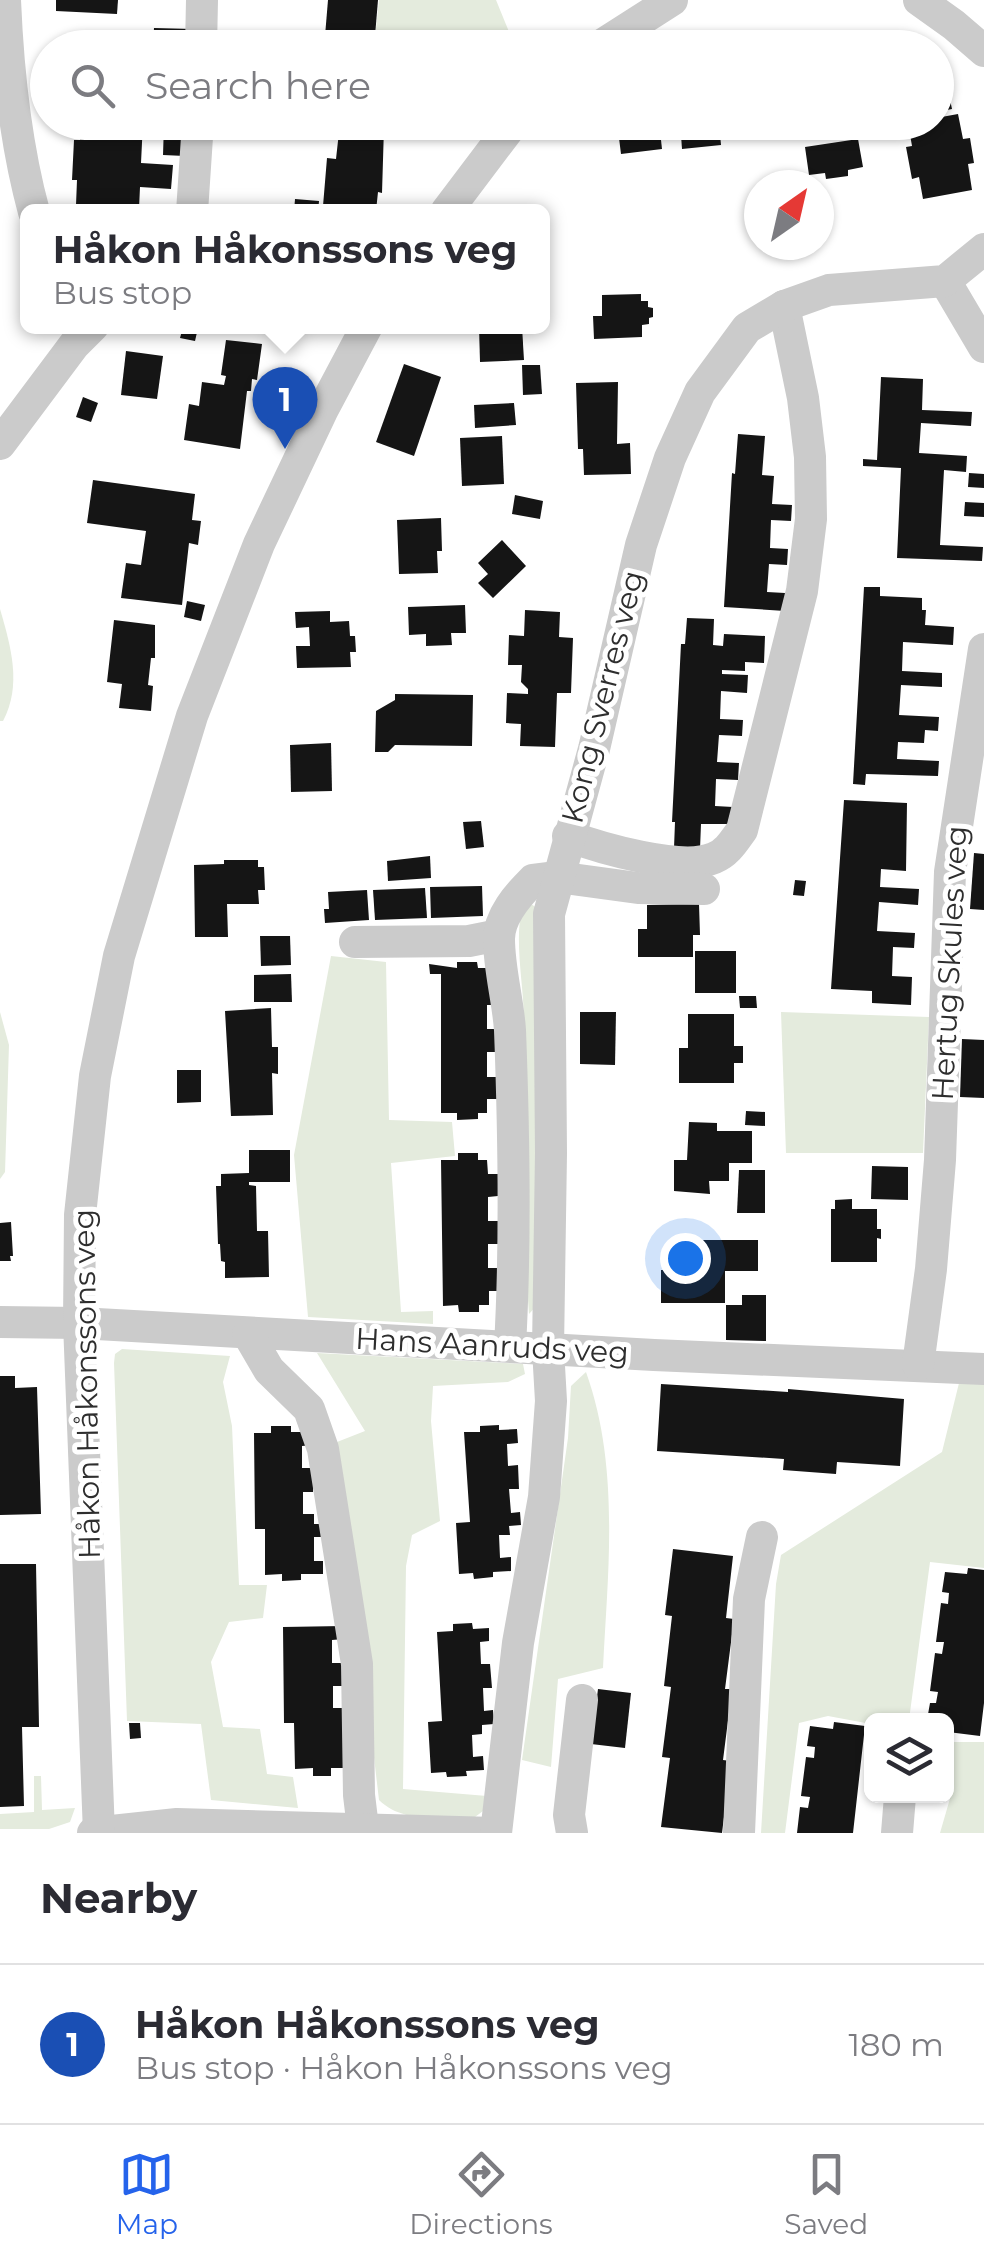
<!DOCTYPE html>
<meta charset="utf-8">
<style>
:root{--surface:#fff;--page:#f2f2f3;--text:#2b2b33;--muted:#7c7c81;--line:#e1e1e2;--accent:#2563eb}
body{margin:0;font-family:Montserrat,sans-serif;background:var(--page);color:var(--text)}
.controls{position:absolute;right:30px;bottom:30px;display:grid;overflow:hidden;border-radius:15px;box-shadow:0 2px 8px #0004}
.controls button{width:90px;height:90px;display:grid;place-items:center;padding:0;border:0;border-bottom:2px solid var(--line);background:var(--surface);color:var(--text);font:50px sans-serif}
.compass{position:absolute;left:744px;top:170px;width:90px;height:90px;border-radius:50%;background:var(--surface);box-shadow:0 2px 8px #0004;rotate:34deg}
.you{position:absolute;left:685px;top:1258px;width:35px;height:35px;margin:-25px;border:8px solid #fff;border-radius:50%;background:#1a73e8;box-shadow:0 0 0 15px #1a73e833}
.badge{display:grid;place-items:center;width:65px;height:65px;border-radius:50%;background:var(--accent);color:#fff;font-size:32px;font-weight:700}
.pin{position:absolute;translate:-50% -82px;filter:drop-shadow(0 2px 5px #0008)}
.pin::after{content:'';position:absolute;top:52px;width:35px;height:30px;background:inherit;clip-path:polygon(0 0,100% 0,50% 100%)}
.popup{position:absolute;left:20px;top:204px;width:530px;height:130px;box-sizing:border-box;display:grid;place-content:center;border-radius:15px;background:var(--surface);filter:drop-shadow(0 2px 8px #0005);font-size:32px;white-space:nowrap;color:var(--muted)}
.popup b{font-size:38px;color:var(--text)}
.popup::after{content:'';position:absolute;left:50%;top:100%;margin-left:-20px;border:20px solid transparent;border-top-color:var(--surface)}
.list{margin:0;padding:0;list-style:none}
h2{display:flex;justify-content:space-between;align-items:center;height:130px;margin:0;padding:0 40px;font-size:42px}
h2 small{font-size:32px;font-weight:400;color:var(--muted)}
.list li{display:grid;grid-template-columns:65px 1fr auto;gap:30px;align-items:center;box-sizing:border-box;height:160px;padding:0 40px;border-top:2px solid var(--line)}
.list b{display:block;font-size:38px;white-space:nowrap}
.list p{margin:0;font-size:32px;white-space:nowrap;color:var(--muted)}
.list em{font-size:32px;font-style:normal;color:var(--muted)}
.icon{flex:none;width:55px;height:55px;fill:none;stroke:currentColor;stroke-width:2;stroke-linecap:round;stroke-linejoin:round}
.map{position:relative;flex:none;width:984px;height:1833px;overflow:hidden}
.search{position:absolute;background:var(--surface);box-shadow:0 2px 8px #0004;left:30px;right:30px;top:30px;height:110px;display:flex;align-items:center;gap:25px;box-sizing:border-box;padding:0 35px;border-radius:55px;color:var(--muted);font-size:38px}
.sheet{height:290px;background:var(--surface)}
nav{display:flex;justify-content:space-around;align-items:center;box-sizing:border-box;height:140px;border-top:2px solid var(--line);background:var(--surface);font-size:28px;color:var(--muted)}
nav a{display:grid;justify-items:center;gap:5px}
nav .on{color:var(--accent)}
.map>svg:first-child{display:block}
.green{fill:#e4ebdd}
.building{fill:#151515}
.lines{fill:none;stroke-linecap:round;stroke-linejoin:round}
.minor{stroke:#cbcbcb;stroke-width:32}
.labels{text-anchor:middle;stroke-width:10;stroke-linejoin:round;paint-order:stroke}
.street-label{font-size:30px;fill:#2e2e2e;stroke:#fff}
</style>
<div class="map">
<svg width="984" height="1833" viewBox="0 0 984 1833">
<rect width="100%" height="100%" fill="#fff"/>
<g class="green">
<path d="M379,0H496L514,44L512,48H374Z"/>
<path d="M0,609C11,647 22,685 3,721H0Z"/>
<path d="M531,904L537,908L538,1304L529,1314C521,1218 526,1119 524,1022C524,985 514,943 522,908Z"/>
<path d="M331,956L386,962L389,1120L452,1122L455,1156L391,1163L401,1312L433,1311V1324L308,1317L294,1155Z"/>
<path d="M0,1012L9,1045L5,1172L0,1179Z"/>
<path d="M781,1012L929,1017L923,1153H786Z"/>
<path d="M122,1349L230,1356L223,1382L232,1426L239,1585H267L263,1618L229,1622L211,1662L223,1727L260,1729L267,1774L293,1777L298,1808L211,1800L201,1724L127,1721L114,1363L115,1354Z"/>
<path d="M317,1353L523,1364L525,1374L508,1382L433,1386L431,1421L440,1521L412,1535L406,1566L403,1789L487,1796L483,1811L475,1817C443,1817 403,1824 379,1800L337,1442L365,1431Z"/>
<path d="M586,1372C620,1467 608,1569 603,1668L558,1679L551,1767L522,1760L568,1438L571,1386Z"/>
<path d="M960,1379L984,1380V1568L930,1562L909,1720H872L871,1724L828,1716L799,1723L785,1833H761L776,1584L781,1555L942,1452Z"/>
<path d="M952,1742H984V1833H940L951,1795Z"/>
<path d="M34,1776H41L42,1810L75,1808L70,1822L49,1829H0V1814L34,1812Z"/>
</g>
<g class="building">
<path d="M56,0H118L117,14L56,11Z"/>
<path d="M328,0H378L374,48H324Z"/>
<path d="M154,28L193,29L192,48L153,46Z"/>
<path d="M85,33L147,36L146,48H84Z"/>
<path d="M945,77L952,109L936,112V79Z"/>
<path d="M958,114L963,139L970,138L974,163L968,164L972,190L923,199L919,177L912,179L906,147L912,146L908,123L936,122V118Z"/>
<path d="M81,122H143L141,163L173,165L171,189L140,187L139,209L123,208V212H107V207L76,205L77,180H72L74,140H80Z"/>
<path d="M412,122H444L443,134L411,132Z"/>
<path d="M617,122H659L662,149L621,154Z"/>
<path d="M680,122H719L721,145L682,149Z"/>
<path d="M340,123L384,127L382,193L378,192L376,211L323,206L327,158L336,159Z"/>
<path d="M164,124L187,125L185,156L163,155Z"/>
<path d="M858,139L863,167L848,170V176L826,179L825,173L809,175L805,147Z"/>
<path d="M295,199L319,201L318,212H294Z"/>
<path d="M641,294V301H648V307L653,308V317L649,318V324L642,325V337L594,339L593,316H602V295Z"/>
<path d="M183,327L198,328L195,341L180,338Z"/>
<path d="M479,327H522L524,360L480,362Z"/>
<path d="M226,340L262,344L257,380L252,379L251,391H247L240,449L184,440L189,404L199,406L202,382L224,385L226,376L221,375Z"/>
<path d="M126,351L163,356L157,399L121,395Z"/>
<path d="M404,364L441,377L414,456L376,442Z"/>
<path d="M522,365H540L542,394L523,395Z"/>
<path d="M881,377L923,379L922,410L972,412L971,426L921,423L919,453L967,456L966,472L944,470L940,545L983,547L982,561L897,558L901,468L863,466V459L877,460Z"/>
<path d="M618,382L617,444L630,443L631,474L584,475L583,449H578L576,383Z"/>
<path d="M83,397L98,403L91,422L76,417Z"/>
<path d="M514,403L516,425L475,428L474,405Z"/>
<path d="M738,434L765,436L762,475L774,476L772,504L792,505L791,521L771,520L770,548L788,549L787,565L769,564L767,592L785,593V611L724,607L732,473L735,474Z"/>
<path d="M502,436L504,484L462,486L460,438Z"/>
<path d="M969,473L984,474V488L968,487Z"/>
<path d="M93,480L195,494L192,520L201,521L198,545L189,543L182,605L121,598L126,563L141,565L146,531L87,523Z"/>
<path d="M515,495L543,501L540,519L512,514Z"/>
<path d="M965,502L984,503V517L964,516Z"/>
<path d="M441,518L442,551H437L438,573L399,574L397,520Z"/>
<path d="M502,540L526,566L493,598L478,583L488,574L478,563Z"/>
<path d="M864,587H880V596L922,598V610H926L925,625L954,627L953,645L903,642L902,671L942,673V687L901,685L899,715L939,717L938,731L925,730L924,743L898,742L897,759L939,761L938,776L866,774L865,785L853,784Z"/>
<path d="M187,601L205,605L201,621L184,617Z"/>
<path d="M465,605L466,633H451L452,645L426,646V634L409,635L408,607Z"/>
<path d="M525,610L560,612L559,637L573,638L571,693H557L555,747L520,746L521,724L506,723L507,693L528,694V689L521,682L522,665H508L509,635L524,636Z"/>
<path d="M330,611V622L349,621L350,636H355L356,652H350L351,667L297,668L296,646H310L309,627L296,628L295,612Z"/>
<path d="M687,618L714,619L713,645L723,646L724,634L765,636L764,663L745,662V671L722,670V674L748,675L747,693L721,691L720,719L743,720L742,736L719,735L717,762L739,763L738,780L716,779L715,806L733,807L732,824H701L700,849L674,848L675,822H672L681,644H685Z"/>
<path d="M114,620L155,625V658H151L148,685L153,686L151,711L119,708L122,684L107,682Z"/>
<path d="M395,694L473,695L472,746L395,745L388,752H375L376,711L395,700Z"/>
<path d="M331,743L332,791L291,792L290,745Z"/>
<path d="M844,800L907,803L906,871L881,869L880,887L919,889L918,905L879,902L877,931L915,933L914,948L893,947L892,976L912,977L911,1005L872,1003V991L831,989Z"/>
<path d="M481,821L484,847L466,849L463,822Z"/>
<path d="M974,853L984,854V910L970,909Z"/>
<path d="M430,856L431,878L388,881L387,861Z"/>
<path d="M224,860H258V867H264L265,890H258L259,904H227L228,937H195L194,865L224,864Z"/>
<path d="M795,880L806,881L804,896L793,895Z"/>
<path d="M482,886L483,916L431,918L430,887Z"/>
<path d="M425,888L427,918L375,920L373,890Z"/>
<path d="M367,890L369,920L325,923L324,909H329L328,892Z"/>
<path d="M699,904L700,935H693V957H638V929H647V905Z"/>
<path d="M260,936H290L291,965L261,966Z"/>
<rect x="695" y="951" width="41" height="42"/>
<path d="M457,962H477L478,968H487L497,1005H487V1029H496V1052H487V1077H498V1099H487V1113H478V1119L457,1120V1113H441V974H430L429,964L457,968Z"/>
<path d="M291,974L292,1002H254V975Z"/>
<path d="M739,996H756L757,1008H740Z"/>
<path d="M271,1008L272,1047H278V1074L272,1073L273,1115L231,1116L225,1011Z"/>
<path d="M580,1012H616L615,1065L580,1064Z"/>
<path d="M688,1014H734V1046H743V1063H734V1083H679V1048H688Z"/>
<path d="M962,1039L984,1040V1098L960,1097Z"/>
<path d="M177,1070H201V1102L177,1103Z"/>
<path d="M746,1111L765,1112V1126L745,1125Z"/>
<path d="M689,1122L717,1123V1131H752V1163H729V1181H709L710,1194L674,1191V1160H687Z"/>
<path d="M249,1150H290V1182H249V1185L256,1186L257,1231H268L269,1277L225,1278V1262L221,1261L220,1244H218L216,1186H221V1174L249,1173Z"/>
<path d="M458,1153H478V1160H487L488,1174H498V1196L488,1197V1221H498V1244H488V1268H498L499,1291H489V1305H479V1312H459L458,1305L443,1306L441,1160H458Z"/>
<path d="M872,1166L908,1167V1200L871,1199Z"/>
<path d="M739,1170H765V1213H737Z"/>
<path d="M852,1199V1209H877V1229H881V1239L877,1238V1262H831V1209H835V1200Z"/>
<path d="M11,1222L13,1256H10L11,1261H0V1223Z"/>
<path d="M687,1240H758V1271H725V1303H661V1270H687Z"/>
<path d="M742,1295H766V1341L726,1340V1305H742Z"/>
<path d="M0,1376H15V1388L37,1387L41,1514L0,1515Z"/>
<path d="M661,1384L788,1392V1389L904,1399L900,1466L837,1462L836,1474L783,1470L784,1459L657,1451Z"/>
<path d="M499,1425V1430L517,1429L518,1443L507,1444L508,1466L518,1465L519,1489H509L511,1513L520,1512L521,1525L509,1526L510,1535H499L500,1558L511,1557V1571L493,1572V1577L474,1579L473,1573L459,1574L456,1523L470,1522L464,1432H480V1426Z"/>
<path d="M271,1426H291V1432H313V1445L302,1446V1468H313V1492H303V1514H314V1524H324V1537H314V1561H323V1574H301V1580L282,1581V1574L265,1575V1529H255L254,1433H271Z"/>
<path d="M673,1549L733,1556L726,1618L734,1619L725,1689H732L723,1760L731,1761L722,1833L661,1827L670,1758L662,1757L671,1687L664,1686L672,1616L665,1615Z"/>
<path d="M0,1564H36L39,1727H22L24,1806L0,1807Z"/>
<path d="M968,1568L984,1570V1703L980,1736L948,1732L946,1720H927L930,1703H936L938,1692L930,1691L935,1653L942,1654L944,1642H936L941,1603L948,1604L949,1593L942,1592L945,1572L967,1574Z"/>
<path d="M472,1623L473,1629L489,1628V1641L480,1642L481,1664H490L492,1688H483L484,1711L493,1710L494,1724L482,1725V1734L472,1735L473,1757L483,1756L484,1770L466,1771L467,1776L447,1777L446,1772L431,1773L428,1722L442,1721L437,1632L453,1631V1624Z"/>
<path d="M343,1626V1639L332,1640V1663H343V1686H333V1708H343L353,1768H331V1776H313V1768L295,1769L294,1723H284L283,1627Z"/>
<path d="M598,1689L631,1693L625,1748L591,1744Z"/>
<path d="M834,1722L865,1726L853,1833H797L800,1807L808,1808L810,1797L801,1796L806,1757L814,1758L815,1747L807,1746L810,1726L833,1729Z"/>
<path d="M129,1723H140L141,1738L130,1739Z"/>
</g>
<g class="lines">
<g class="minor">
<path d="M5,0C8,72 15,142 34,212"/>
<path d="M919,0L954,25L984,51"/>
<path d="M201,48L202,0"/>
<path d="M597,48L672,0"/>
<path d="M192,212L198,122"/>
<path d="M446,212L514,122"/>
<path d="M945,281L984,347"/>
<path d="M0,444L74,345L93,326"/>
<path d="M568,836C600,848 682,872 714,858C727,853 734,841 742,830L802,591L811,519L810,457L803,398L784,306"/>
<path d="M355,942L469,941L499,935"/>
<path d="M0,1322L79,1323L654,1355L984,1369"/>
<path d="M248,1334L269,1370L309,1409L323,1449L357,1664L359,1795L363,1828"/>
<path d="M510,1346C516,1241 514,1135 510,1030C508,1000 499,969 499,939C499,916 518,895 533,880L557,877L638,888L704,889"/>
<path d="M918,1365L931,1269L940,1160L950,872L984,649"/>
<path d="M93,1833L177,1824L494,1833"/>
<path d="M99,1833L79,1323L80,1215L95,1076L119,956L192,716L259,544L323,409L367,326"/>
<path d="M496,1833L518,1643L544,1497L551,1401L548,1349L551,1153L549,914L594,749L641,545L670,458L700,392L747,328L784,306L829,290L945,281L984,249"/>
<path d="M572,1833L569,1815L582,1700"/>
<path d="M739,1833L749,1599L762,1537"/>
<path d="M897,1833L900,1796"/>
</g>
</g>
<g class="labels">
<g class="street-label">
<text transform="translate(603 697) rotate(-76)" y="10">Kong Sverres veg</text>
<text transform="translate(950 963) rotate(-87)" y="10">Hertug Skules veg</text>
<text transform="translate(492 1346) rotate(3)" y="10">Hans Aanruds veg</text>
<text transform="translate(87 1384) rotate(-91)" y="10">Håkon Håkonssons veg</text>
</g>
</g>
</svg>
<div class="controls">
<button><svg class="icon" aria-label="layers" viewBox="0 0 24 24"><path d="M12 4l9 5-9 5-9-5zM3 14l9 5 9-5"/></svg></button>
</div>
<svg class="compass" viewBox="-18 -18 36 36"><path d="M0-13l5 13h-10z" fill="#e53935"/><path d="M0 13l5-13h-10z" fill="#7c7c81"/></svg>
<div class="you"></div>
<div class="pin badge" style="left:285px;top:449px;background:#1a4fb4">1</div>
<div class="popup"><b>Håkon Håkonssons veg</b>Bus stop</div>
<div class="search"><svg class="icon" aria-label="search" viewBox="0 0 24 24"><circle cx="10" cy="10" r="6"/><path d="M15 15l6 6"/></svg>Search here</div>
</div>
<section class="sheet">
<h2>Nearby<small></small></h2>
<ul class="list">
<li><span class="badge" style="background:#1a4fb4">1</span><div><b>Håkon Håkonssons veg</b><p>Bus stop · Håkon Håkonssons veg</p></div><em>180 m</em></li>
</ul>
</section>
<nav>
<a class="on"><svg class="icon" aria-label="map" viewBox="0 0 24 24"><path d="M3 6l6-2 6 2 6-2v14l-6 2-6-2-6 2zM9 4v14M15 6v14"/></svg>Map</a>
<a><svg class="icon" aria-label="directions" viewBox="0 0 24 24"><path d="M12 3l9 9-9 9-9-9zM9 14v-3h6M13 9l2 2-2 2"/></svg>Directions</a>
<a><svg class="icon" aria-label="saved" viewBox="0 0 24 24"><path d="M7 4h10v16l-5-4-5 4z"/></svg>Saved</a>
</nav>
